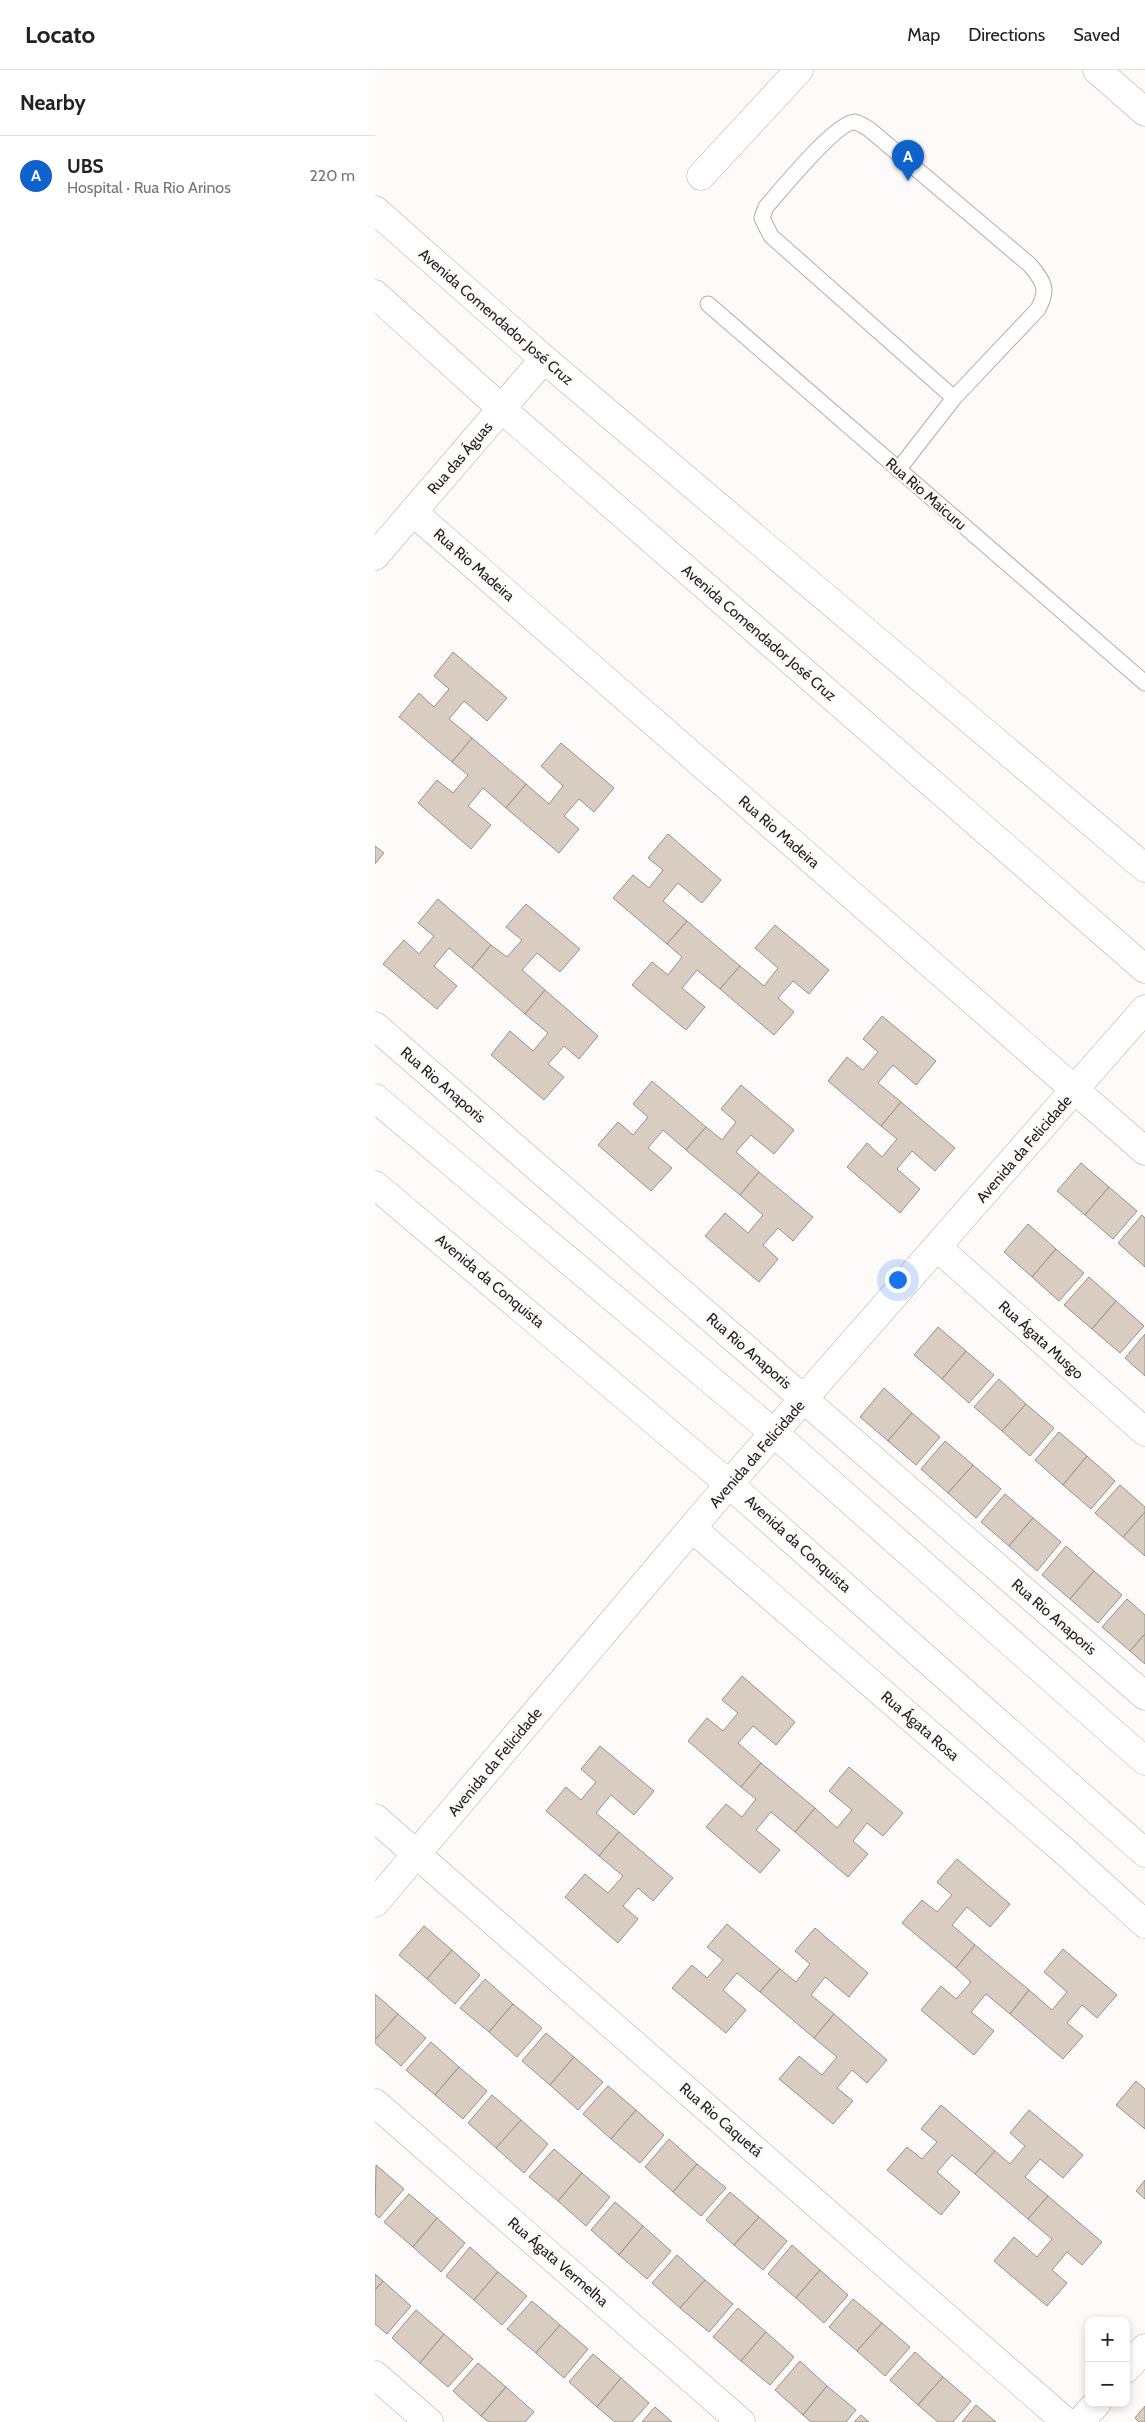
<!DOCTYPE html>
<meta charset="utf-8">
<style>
:root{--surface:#fff;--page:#f2f2f2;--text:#222;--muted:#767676;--line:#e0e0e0;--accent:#0d62cc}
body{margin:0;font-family:Cabin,sans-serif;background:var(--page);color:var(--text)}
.controls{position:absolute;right:15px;bottom:15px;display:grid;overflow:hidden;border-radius:10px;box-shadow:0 2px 8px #0003}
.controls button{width:45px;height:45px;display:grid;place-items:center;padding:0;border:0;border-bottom:1px solid var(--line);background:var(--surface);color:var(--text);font:25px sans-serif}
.you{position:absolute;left:522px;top:1209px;width:18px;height:18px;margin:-12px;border:4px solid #fff;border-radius:50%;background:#1a73e8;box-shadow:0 0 0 8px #1a73e833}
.badge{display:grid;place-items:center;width:32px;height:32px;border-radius:50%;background:var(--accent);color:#fff;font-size:16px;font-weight:700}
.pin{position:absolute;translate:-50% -41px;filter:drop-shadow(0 1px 2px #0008)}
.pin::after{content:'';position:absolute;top:26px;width:18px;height:15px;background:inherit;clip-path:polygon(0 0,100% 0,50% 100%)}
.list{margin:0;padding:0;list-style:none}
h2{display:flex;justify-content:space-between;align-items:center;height:65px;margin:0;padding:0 20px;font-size:21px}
h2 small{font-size:16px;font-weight:400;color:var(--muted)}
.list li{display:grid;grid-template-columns:32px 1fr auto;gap:15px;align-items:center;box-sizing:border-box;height:80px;padding:0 20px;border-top:1px solid var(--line)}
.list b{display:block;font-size:19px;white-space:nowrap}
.list p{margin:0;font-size:16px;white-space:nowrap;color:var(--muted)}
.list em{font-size:16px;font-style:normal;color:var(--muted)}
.map{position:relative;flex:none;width:770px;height:2352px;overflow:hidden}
header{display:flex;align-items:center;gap:30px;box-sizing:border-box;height:70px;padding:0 25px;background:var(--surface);border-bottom:1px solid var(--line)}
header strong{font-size:24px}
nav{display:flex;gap:28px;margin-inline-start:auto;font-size:18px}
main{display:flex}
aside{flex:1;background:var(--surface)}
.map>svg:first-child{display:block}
.building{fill:#d9cdc2;stroke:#9b9085}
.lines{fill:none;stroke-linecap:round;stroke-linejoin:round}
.lane-casing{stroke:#baaba4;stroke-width:17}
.street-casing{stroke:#baaba4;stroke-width:29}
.lane{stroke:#fff;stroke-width:15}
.street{stroke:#fff;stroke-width:28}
.labels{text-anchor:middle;stroke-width:4.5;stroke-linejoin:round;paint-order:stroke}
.street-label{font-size:15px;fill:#241e1b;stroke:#fdfaf9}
</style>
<header>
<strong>Locato</strong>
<nav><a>Map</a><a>Directions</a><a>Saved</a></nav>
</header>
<main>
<aside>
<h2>Nearby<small></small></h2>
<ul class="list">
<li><span class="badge">A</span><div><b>UBS</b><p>Hospital · Rua Rio Arinos</p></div><em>220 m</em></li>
</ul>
</aside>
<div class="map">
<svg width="770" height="2352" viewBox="0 0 770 2352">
<rect width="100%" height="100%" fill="#fdfaf9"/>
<g class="building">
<path d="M78,582L132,628L112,651L89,631L74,649L97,668L77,692L24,647L44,623L59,637L74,619L59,606Z"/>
<path d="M97,668L151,714L131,738L108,718L93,736L116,755L96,779L43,733L62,710L78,723L93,705L77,692Z"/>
<path d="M186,673L239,718L219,742L204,729L189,746L204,759L184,783L131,738L151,714L174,734L188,716L166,696Z"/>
<path d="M293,764L346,810L327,833L303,813L288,831L312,851L292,874L238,828L258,805L274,818L288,800L273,788Z"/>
<path d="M0,776L9,783L0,794Z"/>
<path d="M63,829L116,875L97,898L74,878L59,896L82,916L62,939L8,894L29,870L44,884L59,866L43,853Z"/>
<path d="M151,834L205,879L185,902L162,883L147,900L170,920L150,944L97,898L116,875L132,887L147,870L131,857Z"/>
<path d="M312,851L365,896L345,919L322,900L307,918L330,937L311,960L257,915L277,892L293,905L307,887L292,874Z"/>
<path d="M400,855L454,900L434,924L418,911L403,928L419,942L399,965L345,919L365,896L389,916L403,898L380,878Z"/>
<path d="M170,920L223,966L204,989L189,976L173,994L189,1007L169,1030L116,985L135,961L158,981L173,963L150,944Z"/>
<path d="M507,946L561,991L541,1015L518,995L503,1013L526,1032L506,1056L453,1011L472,987L488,1000L503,982L488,969Z"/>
<path d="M277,1011L331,1057L311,1080L288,1060L273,1078L297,1098L276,1121L223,1075L243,1052L258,1065L273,1047L258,1034Z"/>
<path d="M366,1015L419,1060L399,1084L376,1065L361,1082L384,1102L365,1125L311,1080L331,1057L347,1070L361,1052L346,1039Z"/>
<path d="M526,1032L580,1078L560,1101L537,1081L522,1099L545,1119L525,1143L472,1097L492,1073L507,1087L522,1069L506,1056Z"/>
<path d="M706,1093L734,1117L710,1145L682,1121Z"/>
<path d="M384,1102L438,1147L418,1171L403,1158L388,1175L403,1189L384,1212L330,1166L350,1143L373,1163L388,1145L365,1125Z"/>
<path d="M734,1117L762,1141L738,1169L710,1145Z"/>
<path d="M767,1145L770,1148V1197L743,1173Z"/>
<path d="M653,1154L681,1179L657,1207L629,1182Z"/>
<path d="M681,1179L709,1203L684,1231L657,1207Z"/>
<path d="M714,1207L741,1231L717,1259L689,1235Z"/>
<path d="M741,1231L769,1256L745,1283L717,1259Z"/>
<path d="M563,1257L591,1281L567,1309L539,1285Z"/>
<path d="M770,1264V1306L750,1288Z"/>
<path d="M591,1281L619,1305L594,1333L567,1309Z"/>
<path d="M624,1309L651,1334L627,1361L599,1337Z"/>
<path d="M509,1318L537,1343L513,1371L485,1347Z"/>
<path d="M651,1334L679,1358L655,1386L627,1361Z"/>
<path d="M537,1343L565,1367L541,1395L513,1371Z"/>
<path d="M684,1362L712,1386L688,1415L660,1390Z"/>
<path d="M570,1371L598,1395L573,1423L546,1399Z"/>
<path d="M712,1386L740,1411L716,1439L688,1415Z"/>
<path d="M598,1395L626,1419L601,1448L573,1423Z"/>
<path d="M745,1415L770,1437V1442L748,1467L720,1443Z"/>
<path d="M630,1424L658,1448L634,1476L606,1452Z"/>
<path d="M770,1442V1486L748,1467Z"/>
<path d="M658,1448L686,1472L662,1501L634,1476Z"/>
<path d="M691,1476L719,1501L695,1529L667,1505Z"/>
<path d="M719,1501L747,1525L723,1553L695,1529Z"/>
<path d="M752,1529L770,1545V1564L755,1581L727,1557Z"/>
<path d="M770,1564V1594L755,1581Z"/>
<path d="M367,1606L420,1652L401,1675L378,1656L363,1673L386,1693L366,1717L313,1671L332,1648L348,1661L363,1643L347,1630Z"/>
<path d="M225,1676L279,1721L259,1745L236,1725L221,1743L244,1762L224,1786L171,1741L191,1717L206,1730L221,1712L206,1699Z"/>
<path d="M386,1693L440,1738L420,1762L396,1742L381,1760L405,1780L385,1803L331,1757L351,1734L367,1747L381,1729L366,1717Z"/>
<path d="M474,1697L528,1743L508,1766L492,1753L478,1771L493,1784L473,1807L420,1762L440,1738L462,1758L477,1740L454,1721Z"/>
<path d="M244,1762L298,1808L278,1831L263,1818L248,1836L263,1849L243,1873L190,1827L210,1804L233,1823L248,1806L224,1786Z"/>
<path d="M582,1789L635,1834L615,1857L592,1837L577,1855L600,1875L581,1898L527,1853L547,1830L562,1842L577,1825L562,1812Z"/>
<path d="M352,1854L405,1899L385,1922L362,1903L348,1920L371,1940L351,1963L297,1918L317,1895L332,1908L348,1890L332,1877Z"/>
<path d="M49,1856L77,1880L52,1909L24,1885Z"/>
<path d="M440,1858L493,1903L474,1927L450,1907L436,1925L459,1944L439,1968L385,1922L405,1899L421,1912L435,1894L420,1881Z"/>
<path d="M600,1875L654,1920L635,1944L611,1924L596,1942L619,1961L599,1985L546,1940L566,1916L581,1929L596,1912L581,1898Z"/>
<path d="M688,1879L742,1925L722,1948L707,1935L692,1953L708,1966L688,1989L635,1944L654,1920L677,1940L692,1922L669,1902Z"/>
<path d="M77,1880L105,1905L80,1934L52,1909Z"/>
<path d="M110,1909L138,1934L114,1962L85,1938Z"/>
<path d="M0,1924L23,1944L0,1970Z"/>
<path d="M138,1934L167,1958L142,1987L114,1962Z"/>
<path d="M23,1944L51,1968L26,1996L0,1973V1970Z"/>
<path d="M459,1944L512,1990L492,2013L477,2000L462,2018L478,2031L458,2054L404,2009L424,1986L447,2005L462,1987L439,1968Z"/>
<path d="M171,1963L199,1987L175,2015L147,1991Z"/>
<path d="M56,1972L84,1997L60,2025L31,2000Z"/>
<path d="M199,1987L228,2012L203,2040L175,2015Z"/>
<path d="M84,1997L112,2021L88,2049L60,2025Z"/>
<path d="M761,2011L770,2019V2059L741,2035Z"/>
<path d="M233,2016L261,2040L236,2069L208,2044Z"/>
<path d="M117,2025L146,2050L121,2078L93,2053Z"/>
<path d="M566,2035L620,2081L600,2104L577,2085L562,2102L585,2122L566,2145L512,2100L532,2077L547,2089L562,2072L546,2059Z"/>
<path d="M261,2040L289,2065L265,2093L236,2069Z"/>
<path d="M654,2040L708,2085L688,2108L665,2089L650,2107L673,2126L653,2149L600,2104L620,2081L635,2094L650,2076L635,2063Z"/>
<path d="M146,2050L173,2074L149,2103L121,2078Z"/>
<path d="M294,2069L322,2094L298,2122L270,2097Z"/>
<path d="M179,2079L207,2103L183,2131L154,2107Z"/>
<path d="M322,2094L351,2118L326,2146L298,2122Z"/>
<path d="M1,2095L29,2119L4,2148L0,2144Z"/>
<path d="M207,2103L235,2127L211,2156L183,2131Z"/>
<path d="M770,2110V2129L761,2121Z"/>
<path d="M355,2122L384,2147L359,2175L331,2150Z"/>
<path d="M34,2124L62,2148L38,2177L9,2152Z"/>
<path d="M673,2126L727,2172L707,2195L692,2182L677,2200L692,2213L672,2236L619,2191L639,2167L662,2187L677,2169L653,2149Z"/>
<path d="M240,2132L268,2156L244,2185L216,2160Z"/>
<path d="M384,2147L412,2171L388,2200L359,2175Z"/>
<path d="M62,2148L90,2173L66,2202L38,2177Z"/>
<path d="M268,2156L296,2181L272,2209L244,2185Z"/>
<path d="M417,2175L445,2200L421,2228L393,2204Z"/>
<path d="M95,2177L123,2202L99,2230L71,2206Z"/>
<path d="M302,2185L330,2210L305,2238L277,2213Z"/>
<path d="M445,2200L473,2225L449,2253L421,2228Z"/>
<path d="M123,2202L152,2226L127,2255L99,2230Z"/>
<path d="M0,2204L8,2211L0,2220Z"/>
<path d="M330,2210L358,2234L334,2262L305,2238Z"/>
<path d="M8,2211L36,2236L12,2264L0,2254V2220Z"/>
<path d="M478,2229L507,2253L482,2281L454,2257Z"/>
<path d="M157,2231L185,2255L161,2283L132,2259Z"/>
<path d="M363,2238L391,2262L366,2291L338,2267Z"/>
<path d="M41,2240L69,2264L45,2293L17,2268Z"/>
<path d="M507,2253L535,2277L510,2306L482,2281Z"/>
<path d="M185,2255L213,2279L189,2308L161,2283Z"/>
<path d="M391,2262L419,2287L395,2315L366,2291Z"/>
<path d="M69,2264L98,2289L73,2317L45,2293Z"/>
<path d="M540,2282L568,2307L543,2335L515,2310Z"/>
<path d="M218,2284L246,2308L222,2337L194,2312Z"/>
<path d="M425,2291L452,2316L428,2345L400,2320Z"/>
<path d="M103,2293L131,2317L106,2346L78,2321Z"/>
<path d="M568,2307L596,2331L578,2352H563L543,2335Z"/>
<path d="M246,2308L274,2333L257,2352H240L222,2337Z"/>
<path d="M452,2316L481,2340L471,2352H436L428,2345Z"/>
<path d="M131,2317L159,2342L150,2352H114L106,2346Z"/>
<path d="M601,2335L621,2352H587Z"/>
<path d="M770,2336V2352H764L760,2348Z"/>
<path d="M280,2337L297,2352H267Z"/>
<path d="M486,2345L494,2352H479Z"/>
</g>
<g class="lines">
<g class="lane-casing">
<g id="lane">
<path d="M333,234L770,613"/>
<path d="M523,400L579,328L396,166L387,148L391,137C405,121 462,51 480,52C485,53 490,57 494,59L655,195C669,212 674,219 663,239L579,328"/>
</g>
</g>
<g class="street-casing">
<g id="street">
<path d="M722,0L770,42"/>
<path d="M326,106L424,0"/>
<path d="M0,140L169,289L770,798"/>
<path d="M0,224L128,340L770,899"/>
<path d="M38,442L770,1081"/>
<path d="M0,486L169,289"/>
<path d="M0,956L770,1626"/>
<path d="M0,1028L399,1363L770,1691"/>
<path d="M0,1115L354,1414L770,1783"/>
<path d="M563,1178L770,1362"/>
<path d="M318,1459L687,1779L770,1854"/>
<path d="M0,1748L691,2352"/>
<path d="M0,1833L354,1414L770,939"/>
<path d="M0,2033L366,2352"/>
<path d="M751,2299L770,2278"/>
<path d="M0,2305L54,2352"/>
<path d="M705,2352L722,2333"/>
</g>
</g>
<use href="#lane" class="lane"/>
<use href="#street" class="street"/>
</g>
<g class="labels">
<g class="street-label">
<text transform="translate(121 247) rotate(41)" y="5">Avenida Comendador José Cruz</text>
<text transform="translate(85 388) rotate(-49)" y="5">Rua das Águas</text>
<text transform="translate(551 424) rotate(41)" y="5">Rua Rio Maicuru</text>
<text transform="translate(99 495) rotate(41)" y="5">Rua Rio Madeira</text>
<text transform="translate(384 563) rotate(41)" y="5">Avenida Comendador José Cruz</text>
<text transform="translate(404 762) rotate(41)" y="5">Rua Rio Madeira</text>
<text transform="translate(68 1015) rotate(41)" y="5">Rua Rio Anaporis</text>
<text transform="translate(649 1079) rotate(-49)" y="5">Avenida da Felicidade</text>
<text transform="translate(115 1211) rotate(40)" y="5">Avenida da Conquista</text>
<text transform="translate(666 1270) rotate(42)" y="5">Rua Ágata Musgo</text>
<text transform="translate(374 1281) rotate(41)" y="5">Rua Rio Anaporis</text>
<text transform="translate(382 1384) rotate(-49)" y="5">Avenida da Felicidade</text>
<text transform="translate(423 1474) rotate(42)" y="5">Avenida da Conquista</text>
<text transform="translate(679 1547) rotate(41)" y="5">Rua Rio Anaporis</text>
<text transform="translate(545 1656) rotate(41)" y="5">Rua Ágata Rosa</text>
<text transform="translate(120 1692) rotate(-50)" y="5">Avenida da Felicidade</text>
<text transform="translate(346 2050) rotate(41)" y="5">Rua Rio Caquetá</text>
<text transform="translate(183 2192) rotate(41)" y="5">Rua Ágata Vermelha</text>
</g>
</g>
</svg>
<div class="controls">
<button>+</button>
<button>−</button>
</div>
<div class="you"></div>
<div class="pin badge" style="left:533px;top:111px">A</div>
</div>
</main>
